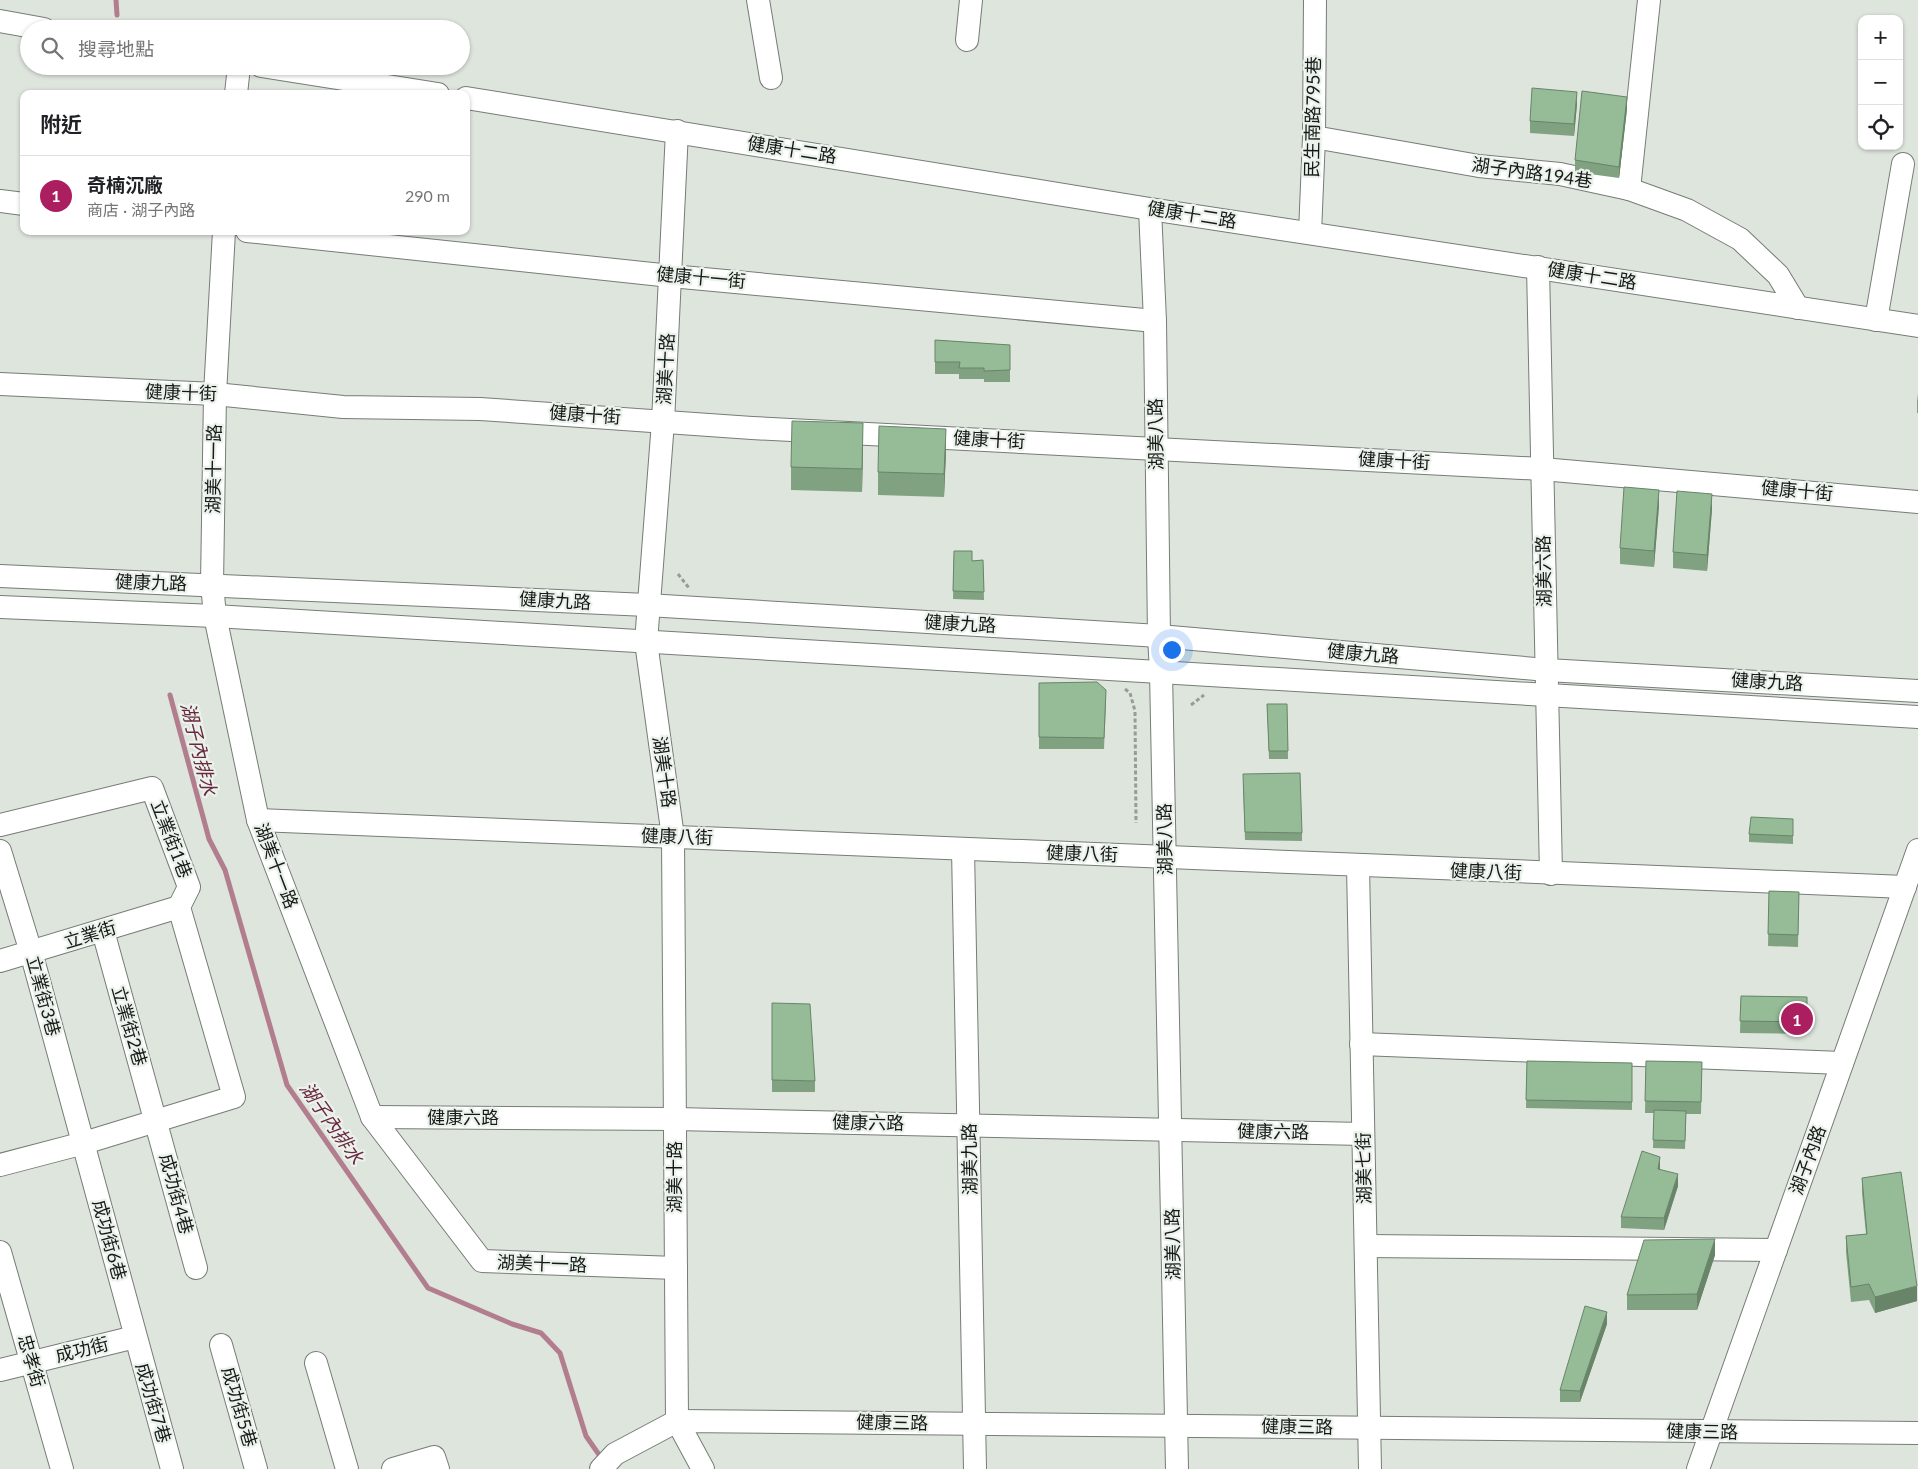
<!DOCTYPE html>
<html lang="zh-TW">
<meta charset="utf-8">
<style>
:root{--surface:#fff;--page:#f2f2f2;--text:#202124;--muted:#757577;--line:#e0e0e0;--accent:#ab1f61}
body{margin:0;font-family:Lato,"Noto Sans TC",sans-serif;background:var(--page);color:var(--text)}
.controls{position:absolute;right:15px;top:15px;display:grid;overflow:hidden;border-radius:10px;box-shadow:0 1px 4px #0004}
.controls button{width:45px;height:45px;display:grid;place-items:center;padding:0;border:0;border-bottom:1px solid var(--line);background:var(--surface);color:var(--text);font:25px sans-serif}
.you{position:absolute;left:1171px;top:649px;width:18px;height:18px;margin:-12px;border:4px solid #fff;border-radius:50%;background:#1a73e8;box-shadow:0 0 0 8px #1a73e833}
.badge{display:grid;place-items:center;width:32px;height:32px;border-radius:50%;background:var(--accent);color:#fff;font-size:16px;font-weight:700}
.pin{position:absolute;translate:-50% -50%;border:2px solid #fff;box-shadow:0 1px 5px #0006}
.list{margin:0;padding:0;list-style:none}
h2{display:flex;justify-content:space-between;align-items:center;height:65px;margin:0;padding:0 20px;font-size:21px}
h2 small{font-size:16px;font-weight:400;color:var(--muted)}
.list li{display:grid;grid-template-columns:32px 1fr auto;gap:15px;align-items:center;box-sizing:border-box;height:80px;padding:0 20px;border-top:1px solid var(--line)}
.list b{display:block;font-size:19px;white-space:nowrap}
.list p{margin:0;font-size:16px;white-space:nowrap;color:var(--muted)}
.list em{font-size:16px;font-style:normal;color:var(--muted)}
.icon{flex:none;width:28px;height:28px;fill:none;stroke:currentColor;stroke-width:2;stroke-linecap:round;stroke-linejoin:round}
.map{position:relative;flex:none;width:1918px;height:1469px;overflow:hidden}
.search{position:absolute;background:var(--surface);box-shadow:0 1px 4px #0004;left:20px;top:20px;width:450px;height:55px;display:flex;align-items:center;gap:12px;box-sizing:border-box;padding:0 18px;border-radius:28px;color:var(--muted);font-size:19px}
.panel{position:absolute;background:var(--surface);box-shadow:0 1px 4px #0004;left:20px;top:90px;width:450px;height:145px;border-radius:10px}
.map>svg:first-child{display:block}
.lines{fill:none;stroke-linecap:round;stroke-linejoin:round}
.stream{stroke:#b27e8f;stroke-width:5}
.minor-casing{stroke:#767c76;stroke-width:24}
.path{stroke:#969c96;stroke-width:3;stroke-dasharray:4 2.5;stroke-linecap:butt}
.minor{stroke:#fff;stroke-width:22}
.wall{fill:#80a281}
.shaded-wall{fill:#688469}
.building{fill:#95bc96;stroke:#688469}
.labels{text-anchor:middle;stroke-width:4.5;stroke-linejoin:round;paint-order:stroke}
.street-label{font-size:18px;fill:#161916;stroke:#ebf2eb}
.water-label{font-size:19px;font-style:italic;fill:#692841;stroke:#ebf2eb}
</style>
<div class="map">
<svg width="1918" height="1469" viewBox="0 0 1918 1469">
<rect width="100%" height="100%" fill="#dee5dd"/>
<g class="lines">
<g class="stream">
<path d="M116,0L117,15"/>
<path d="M170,695L209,839L225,870L287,1085L428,1288L512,1324L541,1333L560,1353L586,1436L602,1459"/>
</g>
<g class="minor-casing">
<g id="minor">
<path d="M758,0L771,78"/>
<path d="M0,21L44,29"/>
<path d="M967,40L971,0"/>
<path d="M261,66L438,94"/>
<path d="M236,94L239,66"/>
<path d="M466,98L1150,209L1918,326"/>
<path d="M677,131L663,422L646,642L673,837L677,1421L703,1469"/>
<path d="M1314,137L1479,166L1560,174L1629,189L1687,210L1740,239L1778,275L1798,308"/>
<path d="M1629,189L1649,0"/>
<path d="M0,201L24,204"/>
<path d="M1150,209L1155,321L1159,636L1161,672L1177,1469"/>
<path d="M224,231L215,394L212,584L215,616L258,820L372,1117L482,1261L676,1268"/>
<path d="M247,231L671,276L1155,321"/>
<path d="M1310,233L1314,137L1315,0"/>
<path d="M1538,267L1551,874"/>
<path d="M1876,320L1903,164"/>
<path d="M0,384L215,394L343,407L480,409L752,428L1542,469L1918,502"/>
<path d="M0,576L647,605L1159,636L1547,670L1918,691"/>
<path d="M0,607L215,616L1918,717"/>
<path d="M258,820L1905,887"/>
<path d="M0,825L152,788L189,887L179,907L234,1097L84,1143L0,1165"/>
<path d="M963,849L975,1469"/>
<path d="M0,851L31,952L172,1469"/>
<path d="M1358,866L1370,1469"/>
<path d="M103,931L196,1268"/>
<path d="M0,961L179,907"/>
<path d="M1361,1044L1842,1063"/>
<path d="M372,1117L675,1119L1363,1134"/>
<path d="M1366,1246L1776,1250"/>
<path d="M0,1252L62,1469"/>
<path d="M221,1345L256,1469"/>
<path d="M316,1363L347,1469"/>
<path d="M0,1370L135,1337"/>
<path d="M393,1469L434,1457L438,1469"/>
<path d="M601,1469L615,1454L677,1421L1918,1433"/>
<path d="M1698,1469L1918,850"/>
</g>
</g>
<g class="path">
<path d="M678,574L689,588"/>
<path d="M1125,689L1130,693L1135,711L1136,823"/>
<path d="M1191,705L1204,695"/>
</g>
<use href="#minor" class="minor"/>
</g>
<g class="wall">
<path d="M1577,104L1574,136L1530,133V121Z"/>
<path d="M1627,109L1619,178L1575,172V160Z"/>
<path d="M935,340L1010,345V382H984V379H959V374H935Z"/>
<path d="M1918,394V413H1917V401Z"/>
<path d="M863,446L862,492L791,490V467Z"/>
<path d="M946,452L944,497L878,495V472Z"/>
<path d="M1659,506L1654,567L1620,564V548Z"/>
<path d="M1712,509L1707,571L1673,568V552Z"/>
<path d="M954,551L972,561L983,560L984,600L953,599Z"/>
<path d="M1039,683L1106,702L1104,749H1039Z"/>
<path d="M1267,704H1287L1288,759H1269Z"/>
<path d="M1243,782L1302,833V841L1245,840Z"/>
<path d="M1793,819V844L1749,842V834Z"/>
<path d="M1769,891L1799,892L1798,947L1768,946Z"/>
<path d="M1741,996L1807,997V1034L1740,1033Z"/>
<path d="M772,1003L815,1081V1092H772Z"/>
<path d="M1527,1061L1632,1063V1110L1526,1108Z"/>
<path d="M1646,1061L1702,1062L1701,1114H1686L1685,1149L1653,1148L1654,1113H1645Z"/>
<path d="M1660,1169L1678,1186L1664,1230L1621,1228V1217Z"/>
<path d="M1862,1178L1917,1301L1875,1313L1869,1300L1851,1302L1846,1252V1236L1866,1234L1862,1193Z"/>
<path d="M1715,1255L1697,1310H1627V1295Z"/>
<path d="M1607,1324L1580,1402H1560V1390Z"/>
</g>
<g class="shaded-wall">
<path d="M1577,92V104L1574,136V124Z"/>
<path d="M1627,97V109L1619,178V167Z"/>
<path d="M863,423V446L862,492V469Z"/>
<path d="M946,429V452L944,497V474Z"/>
<path d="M1659,490V506L1654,567V551Z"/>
<path d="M1712,494V509L1707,571V555Z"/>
<path d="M1660,1157V1169L1658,1180V1169Z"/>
<path d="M1678,1174V1186L1664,1230V1218Z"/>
<path d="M1715,1239V1255L1697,1310V1294Z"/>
<path d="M1917,1286V1301L1875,1313V1297Z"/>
<path d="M1607,1312V1324L1580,1402V1391Z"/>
</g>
<g class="building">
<path d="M1532,88L1577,92L1574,124L1530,121Z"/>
<path d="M1582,91L1627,97L1619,167L1575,160Z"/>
<path d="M935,340L1010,345V370L984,371V368H959L960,362H935Z"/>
<path d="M792,421L863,423L862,469L791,467Z"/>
<path d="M879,426L946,429L944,474L878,472Z"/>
<path d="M1624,487L1659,490L1654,551L1620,548Z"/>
<path d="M1677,491L1712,494L1707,555L1673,552Z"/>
<path d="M954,551H972V561L983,560L984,592L953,591Z"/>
<path d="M1097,682L1106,690L1104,738L1039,737V683Z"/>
<path d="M1267,704H1287L1288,751H1269Z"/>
<path d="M1300,773L1302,833L1245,832L1243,774Z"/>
<path d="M1751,817L1793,819V836L1749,834Z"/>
<path d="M1769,891L1799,892L1798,935L1768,934Z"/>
<path d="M1741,996L1807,997V1022L1740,1021Z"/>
<path d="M772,1003L810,1004L815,1081L772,1080Z"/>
<path d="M1527,1061L1632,1063V1102L1526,1100Z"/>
<path d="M1646,1061L1702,1062L1701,1102L1645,1101Z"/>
<path d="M1654,1110L1686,1111L1685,1141L1653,1140Z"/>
<path d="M1642,1151L1660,1157L1658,1169L1678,1174L1664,1218L1621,1217Z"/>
<path d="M1901,1172L1917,1286L1875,1297L1869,1284L1851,1287L1846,1236L1867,1234L1862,1178Z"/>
<path d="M1715,1239L1697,1294L1627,1295L1644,1240Z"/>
<path d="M1585,1306L1607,1312L1580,1391L1560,1390Z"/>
</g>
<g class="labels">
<g class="street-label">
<text transform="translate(1313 117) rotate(-89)" y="6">民生南路795巷</text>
<text transform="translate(792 150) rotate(9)" y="6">健康十二路</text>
<text transform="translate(1532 173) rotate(8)" y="6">湖子內路194巷</text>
<text transform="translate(1192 215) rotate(9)" y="6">健康十二路</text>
<text transform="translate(1592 276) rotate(9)" y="6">健康十二路</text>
<text transform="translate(701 278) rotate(5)" y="6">健康十一街</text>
<text transform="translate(666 369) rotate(-87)" y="6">湖美十路</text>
<text transform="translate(181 393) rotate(2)" y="6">健康十街</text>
<text transform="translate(585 415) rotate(4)" y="6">健康十街</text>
<text transform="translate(1156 434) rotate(-91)" y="6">湖美八路</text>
<text transform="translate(989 440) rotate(3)" y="6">健康十街</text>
<text transform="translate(1394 461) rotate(3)" y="6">健康十街</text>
<text transform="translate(214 469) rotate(-89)" y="6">湖美十一路</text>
<text transform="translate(1797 491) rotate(5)" y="6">健康十街</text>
<text transform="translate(1544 571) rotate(-91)" y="6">湖美六路</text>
<text transform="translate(151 583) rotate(2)" y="6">健康九路</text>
<text transform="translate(555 601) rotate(3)" y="6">健康九路</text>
<text transform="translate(960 624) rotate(3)" y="6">健康九路</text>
<text transform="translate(1363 654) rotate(5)" y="6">健康九路</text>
<text transform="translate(1767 682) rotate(3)" y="6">健康九路</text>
<text transform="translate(664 772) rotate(82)" y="6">湖美十路</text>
<text transform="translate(677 837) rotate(2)" y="6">健康八街</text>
<text transform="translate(171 839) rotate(69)" y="6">立業街1巷</text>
<text transform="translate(1165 839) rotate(-91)" y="6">湖美八路</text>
<text transform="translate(1082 854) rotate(2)" y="6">健康八街</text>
<text transform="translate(276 866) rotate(69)" y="6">湖美十一路</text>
<text transform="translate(1486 872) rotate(2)" y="6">健康八街</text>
<text transform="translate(90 935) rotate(-17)" y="6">立業街</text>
<text transform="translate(43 996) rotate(75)" y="6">立業街3巷</text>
<text transform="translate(129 1026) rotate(74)" y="6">立業街2巷</text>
<text x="463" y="1124">健康六路</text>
<text transform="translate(868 1123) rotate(1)" y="6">健康六路</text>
<text transform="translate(1273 1132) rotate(1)" y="6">健康六路</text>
<text transform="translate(970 1159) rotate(-91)" y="6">湖美九路</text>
<text transform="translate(1808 1160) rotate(-70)" y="6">湖子內路</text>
<text transform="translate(1364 1168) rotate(-91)" y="6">湖美七街</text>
<text transform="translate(675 1177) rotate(-90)" y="6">湖美十路</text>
<text transform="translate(176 1194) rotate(75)" y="6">成功街4巷</text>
<text transform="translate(109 1240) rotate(75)" y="6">成功街6巷</text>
<text transform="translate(1173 1244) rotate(-91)" y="6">湖美八路</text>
<text transform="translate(542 1264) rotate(2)" y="6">湖美十一路</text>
<text transform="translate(82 1350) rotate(-14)" y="6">成功街</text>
<text transform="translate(31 1361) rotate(74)" y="6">忠孝街</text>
<text transform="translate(153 1403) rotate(74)" y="6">成功街7巷</text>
<text transform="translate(239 1407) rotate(74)" y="6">成功街5巷</text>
<text transform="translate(892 1423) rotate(1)" y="6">健康三路</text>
<text transform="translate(1297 1427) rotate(1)" y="6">健康三路</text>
<text transform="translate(1702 1432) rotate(1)" y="6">健康三路</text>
</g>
<g class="water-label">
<text transform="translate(199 749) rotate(76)" y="7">湖子內排水</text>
<text transform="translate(332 1123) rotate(55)" y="7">湖子內排水</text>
</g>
</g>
</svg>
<div class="controls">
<button>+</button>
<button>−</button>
<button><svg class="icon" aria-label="locate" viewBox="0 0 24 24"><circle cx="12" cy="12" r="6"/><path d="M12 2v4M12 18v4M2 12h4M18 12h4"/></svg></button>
</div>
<div class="you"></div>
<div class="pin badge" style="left:1797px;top:1019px">1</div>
<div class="search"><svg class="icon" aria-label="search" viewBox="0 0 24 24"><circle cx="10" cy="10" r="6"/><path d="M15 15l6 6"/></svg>搜尋地點</div>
<section class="panel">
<h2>附近<small></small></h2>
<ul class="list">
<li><span class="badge">1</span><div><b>奇楠沉廠</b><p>商店 · 湖子內路</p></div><em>290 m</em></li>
</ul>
</section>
</div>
